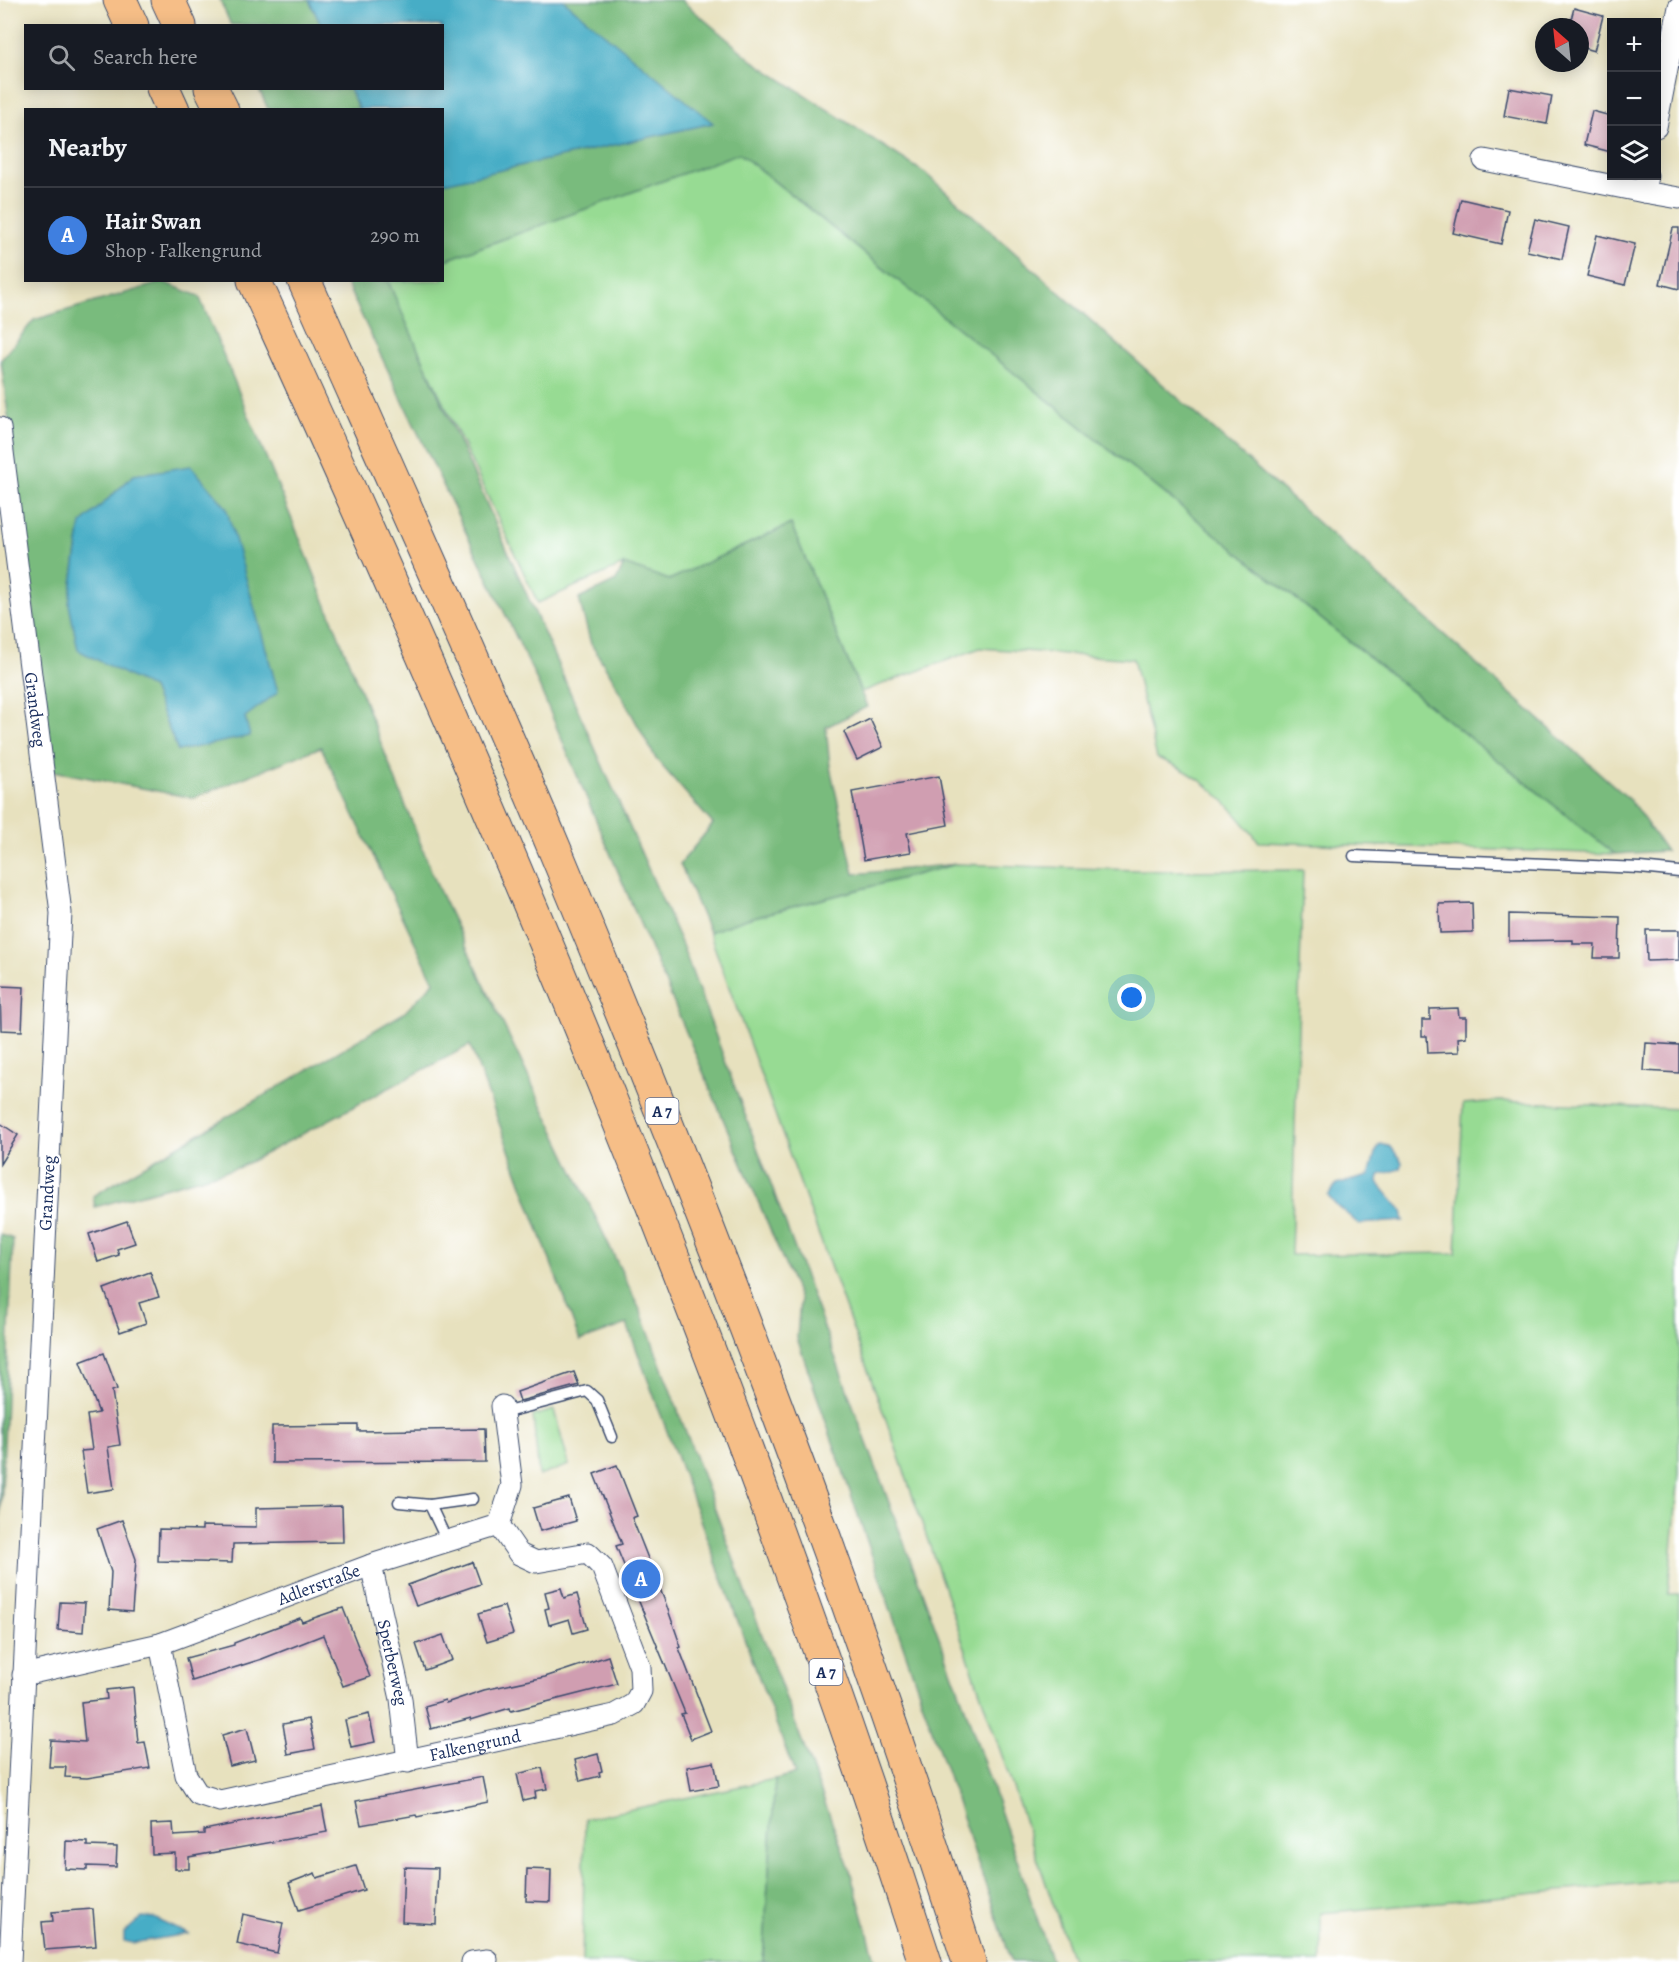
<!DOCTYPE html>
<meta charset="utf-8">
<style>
:root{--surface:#171b24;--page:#20242c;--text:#f1f3f6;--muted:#9ea1a6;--line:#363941;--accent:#8c9099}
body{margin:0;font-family:Alegreya,serif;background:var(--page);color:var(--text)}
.controls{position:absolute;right:18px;top:18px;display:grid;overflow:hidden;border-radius:0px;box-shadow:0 3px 15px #0003}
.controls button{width:54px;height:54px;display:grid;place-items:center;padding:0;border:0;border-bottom:2px solid var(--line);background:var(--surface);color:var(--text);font:30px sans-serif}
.compass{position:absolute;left:1535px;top:18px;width:54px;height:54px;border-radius:50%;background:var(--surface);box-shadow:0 3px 15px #0003;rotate:333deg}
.you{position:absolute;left:1132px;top:998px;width:21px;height:21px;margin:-15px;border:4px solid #fff;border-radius:50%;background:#1a73e8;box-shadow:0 0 0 9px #1a73e833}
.badge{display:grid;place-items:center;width:39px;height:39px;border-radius:50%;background:var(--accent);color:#fff;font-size:20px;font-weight:700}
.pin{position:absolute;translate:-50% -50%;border:3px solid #fff;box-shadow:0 2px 6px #0006}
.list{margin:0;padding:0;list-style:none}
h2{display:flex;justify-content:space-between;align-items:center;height:78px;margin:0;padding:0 24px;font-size:26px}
h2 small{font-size:20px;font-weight:400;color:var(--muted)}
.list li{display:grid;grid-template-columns:39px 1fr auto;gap:18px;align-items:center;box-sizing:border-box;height:96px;padding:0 24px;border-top:2px solid var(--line)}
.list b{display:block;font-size:22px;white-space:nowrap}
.list p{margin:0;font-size:20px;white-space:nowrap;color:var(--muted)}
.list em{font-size:20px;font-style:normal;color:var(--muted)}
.icon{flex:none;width:33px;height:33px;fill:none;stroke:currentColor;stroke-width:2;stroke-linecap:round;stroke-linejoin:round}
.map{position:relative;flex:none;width:1679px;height:1962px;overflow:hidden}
.search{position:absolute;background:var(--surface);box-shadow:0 3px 15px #0003;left:24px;top:24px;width:420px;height:66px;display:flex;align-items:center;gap:15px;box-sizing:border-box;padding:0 21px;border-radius:0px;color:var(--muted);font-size:22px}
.panel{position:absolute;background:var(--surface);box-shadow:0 3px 15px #0003;left:24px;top:108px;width:420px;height:174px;border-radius:0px}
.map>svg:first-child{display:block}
.green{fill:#97db93;stroke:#598578;stroke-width:1.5}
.forest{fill:#79bb7d;stroke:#4a756e;stroke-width:1.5;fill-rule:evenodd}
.water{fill:#46adc6;stroke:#306e92;stroke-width:1.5}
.building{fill:#d09eb1}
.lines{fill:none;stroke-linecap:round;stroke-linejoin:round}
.lane-casing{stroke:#3a4a6c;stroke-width:13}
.street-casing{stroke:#3a4a6c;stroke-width:23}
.highway-casing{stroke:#3a4a6c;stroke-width:35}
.lane{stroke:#fff;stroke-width:10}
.street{stroke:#fff;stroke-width:21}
.highway{stroke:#f6be87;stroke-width:33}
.labels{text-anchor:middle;stroke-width:4.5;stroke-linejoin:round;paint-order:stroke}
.shield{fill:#fff;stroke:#5f6d8e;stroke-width:1.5}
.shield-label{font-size:16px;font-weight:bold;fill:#1b2f5e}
.street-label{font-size:18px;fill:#1b2f5e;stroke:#fff}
</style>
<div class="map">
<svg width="1679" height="1962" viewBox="0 0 1679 1962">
<rect width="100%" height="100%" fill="#fff"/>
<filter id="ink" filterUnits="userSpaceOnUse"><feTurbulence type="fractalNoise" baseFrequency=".0167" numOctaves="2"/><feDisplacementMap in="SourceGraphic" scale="12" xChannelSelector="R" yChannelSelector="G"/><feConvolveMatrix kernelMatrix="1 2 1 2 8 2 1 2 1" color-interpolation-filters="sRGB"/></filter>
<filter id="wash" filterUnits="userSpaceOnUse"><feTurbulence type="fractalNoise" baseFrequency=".008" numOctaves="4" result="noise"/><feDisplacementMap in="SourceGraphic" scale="24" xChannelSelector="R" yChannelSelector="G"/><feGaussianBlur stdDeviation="1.35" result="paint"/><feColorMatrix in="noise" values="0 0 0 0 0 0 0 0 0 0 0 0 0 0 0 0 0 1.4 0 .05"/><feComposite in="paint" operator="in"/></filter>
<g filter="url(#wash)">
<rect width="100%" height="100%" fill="#e7e1be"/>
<g class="green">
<path d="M739,153L1615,854L1259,842C1228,803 1205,775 1157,758L1133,659L980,648L861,692L791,524L669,580L623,565L538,603L386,281L442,280L443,261Z"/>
<path d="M957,864L1168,871L1303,870L1291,1255L1456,1253L1463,1104L1500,1101L1679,1109V1474L1668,1594H1679V1880L1321,1913V1962H1073L895,1445L709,932L746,919Z"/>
<path d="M554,1410L569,1465L539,1476L533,1416Z"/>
<path d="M775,1779L763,1962H582L585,1819Z"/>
</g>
<g class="forest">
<path d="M220,0H309L321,25H231Z"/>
<path d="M563,0H681L753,61L925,173L1631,801L1666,851L1615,854L739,153L443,261L442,183L712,123Z"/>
<path d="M259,89H349L359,109H268Z"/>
<path d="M345,281H388L682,945L962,1699L1052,1962H1012L797,1338L800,1300L534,674Z"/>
<path d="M163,282L199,296L312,568L438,888L641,1312L849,1867L876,1962H763L775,1779L795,1774L627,1324L580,1341L470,1045L240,1167L95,1207L93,1196L404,1013L434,982L321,747L193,798L54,771L1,360L34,320ZM134,475L245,717L249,736L178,751L152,688L69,604L81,524Z"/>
<path d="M791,524L867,707L826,727L830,767L854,874L957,864L746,919L709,932L680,864L713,824L656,759L610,674L591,644L579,599L616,581L624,564L669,580Z"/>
<path d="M0,1234L13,1239L0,1536Z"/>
</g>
<g class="water">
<path d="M309,0H563L713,123L443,183L442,110L359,109L349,89L442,88V26L321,25Z"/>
<path d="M191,466L226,507L278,692L245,717L250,736L178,751L152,688L78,650L69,604L81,524L134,475Z"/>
<path d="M1381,1144L1391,1147L1402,1162L1401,1169L1379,1175L1378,1183L1402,1211L1404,1221L1358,1224C1348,1213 1337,1208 1328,1196L1337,1184L1369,1176L1375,1153Z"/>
<path d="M142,1917L154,1918L188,1934L132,1943L124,1941V1933Z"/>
</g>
<g id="blocks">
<g class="building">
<path d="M1574,8L1603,16L1594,51L1580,47V27H1569Z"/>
<path d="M1509,88L1552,96L1547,124L1504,116Z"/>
<path d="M1592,111L1611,116V152L1584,145Z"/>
<path d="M1461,199L1508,210L1501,244L1453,233Z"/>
<path d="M1535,219L1569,227L1562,259L1527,251Z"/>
<path d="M1673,228H1679V289L1660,284Z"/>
<path d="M1597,235L1635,244L1625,285L1587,276Z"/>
<path d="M870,719L883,747L857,760L844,732Z"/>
<path d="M939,776L948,825L907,833L911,852L864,860L852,792Z"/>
<path d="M1472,903L1473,932L1440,933L1439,904Z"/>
<path d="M1509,914L1620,917L1619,958H1594L1595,944H1573V940L1509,941Z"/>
<path d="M1646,930H1679V960L1647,961Z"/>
<path d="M0,986L24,987L22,1031L1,1030Z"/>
<path d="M1458,1008L1459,1017H1466V1037L1458,1038L1459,1052L1428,1053L1427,1036H1422V1020H1430V1009Z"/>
<path d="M1646,1043L1679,1045V1073L1644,1071Z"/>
<path d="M0,1123L18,1135L0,1164Z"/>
<path d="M127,1221L135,1243L117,1249L119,1255L98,1262L89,1234Z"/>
<path d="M150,1272L159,1297L139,1303L146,1323L120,1332L104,1289Z"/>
<path d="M104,1353L117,1389L112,1391L120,1445L108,1447L114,1489L87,1493L81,1451L92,1450L87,1415L99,1413L80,1362Z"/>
<path d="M574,1372L579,1385L520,1401L517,1392Z"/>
<path d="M358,1425V1431L484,1429L485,1462L272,1463V1426Z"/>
<path d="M617,1465L637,1516L632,1518L666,1604L681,1647L679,1648L711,1731L691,1739L681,1714L685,1713L616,1546L622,1544L594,1474Z"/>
<path d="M569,1498L576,1521L540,1531L533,1508Z"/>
<path d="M342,1506L343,1542L233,1544L232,1563L158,1561L159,1529L202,1530V1526L256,1527V1508Z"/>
<path d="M122,1520L136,1559L132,1612L109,1610L111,1572L97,1529Z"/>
<path d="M472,1562L480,1584L416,1606L408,1585Z"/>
<path d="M561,1588L564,1598L577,1594L587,1629L573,1633L569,1619L549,1625L545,1609L549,1608L545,1592Z"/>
<path d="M60,1602L85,1603L83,1632L58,1630Z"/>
<path d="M504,1606L513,1634L487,1642L478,1614Z"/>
<path d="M343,1608L370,1677L343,1686L323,1635L262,1659L192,1681L186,1658L234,1645V1643L300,1618L302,1622Z"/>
<path d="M443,1635L452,1660L425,1670L416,1644Z"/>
<path d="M608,1656L617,1684L511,1711L510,1708L471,1720V1718L431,1729L425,1706L445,1700L446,1703L484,1690L545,1677Z"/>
<path d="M133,1687L138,1743L145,1742L150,1768L87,1778L65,1777L66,1767H49L51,1740L85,1742L81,1702L107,1699L106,1690Z"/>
<path d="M369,1714L375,1742L351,1747L345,1720Z"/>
<path d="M309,1719L315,1749L288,1754L283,1724Z"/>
<path d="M247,1728L255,1760L230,1766L222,1735Z"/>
<path d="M598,1754L602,1771L599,1772L600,1776L580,1781L575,1760Z"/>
<path d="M714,1762L719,1786L691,1791L687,1767Z"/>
<path d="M542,1768L547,1789L535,1791L536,1798L523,1801L517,1774Z"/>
<path d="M483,1777L488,1802L417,1817L416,1815L361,1825L356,1801Z"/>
<path d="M322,1806L327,1832L189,1857V1869H175V1853L152,1854L151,1824L173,1823L174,1836L204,1834V1830Z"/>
<path d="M66,1841L87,1842V1846L117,1847L116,1867L87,1866V1870L65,1869Z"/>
<path d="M356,1866L364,1890L299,1910L289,1883L315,1873L317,1878Z"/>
<path d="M404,1867L438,1868L436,1924L402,1922Z"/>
<path d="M527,1869L551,1870L550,1902L526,1901Z"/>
<path d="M93,1909L96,1946L45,1950L42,1922L53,1921L52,1912Z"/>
<path d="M243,1914L283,1923L277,1953L237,1944Z"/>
</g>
</g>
</g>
<g filter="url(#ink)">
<use href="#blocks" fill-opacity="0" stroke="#3a4a6c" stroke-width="1.5"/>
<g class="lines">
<g class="lane-casing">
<g id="lane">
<path d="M1354,856L1640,868L1679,872"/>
<path d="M503,1413L587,1391L597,1400L612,1437"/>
<path d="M399,1502L430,1505L447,1541"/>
<path d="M430,1505L473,1499"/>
</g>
</g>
<g class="street-casing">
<g id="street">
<path d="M1656,127L1679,7"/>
<path d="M1484,160L1644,192L1647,176"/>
<path d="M1644,192L1679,198"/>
<path id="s1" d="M0,428L61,913L10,1962"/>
<path id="s2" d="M371,1565L401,1699L408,1762"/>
<path id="s3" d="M160,1644L186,1775L198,1794L220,1801L614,1715L634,1704L641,1691L640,1667L602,1567L588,1553L536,1562L519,1554L499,1525"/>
<path id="s4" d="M23,1675L160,1644L371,1565L499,1525L512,1485L502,1406"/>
<path d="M472,1962L487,1960"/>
</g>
</g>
<g class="highway-casing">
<g id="highway">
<path d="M120,0L132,26"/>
<path d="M168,0L180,26"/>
<path d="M163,88L173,110"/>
<path d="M211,88L222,110"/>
<path d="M254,280C507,829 740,1387 925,1962"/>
<path d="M304,280C389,471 476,662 557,855C708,1218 850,1587 969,1962"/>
</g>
</g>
<use href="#lane" class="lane"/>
<use href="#street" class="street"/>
<use href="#highway" class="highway"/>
</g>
</g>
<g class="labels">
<g class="shield">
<rect x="645.5" y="1098" width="33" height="26" rx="4.5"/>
<rect x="809.5" y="1659" width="33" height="26" rx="4.5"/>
</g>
<g class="shield-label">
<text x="662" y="1117">A 7</text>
<text x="826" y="1678">A 7</text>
</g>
<g class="street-label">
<text dy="6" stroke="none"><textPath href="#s1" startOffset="284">Grandweg</textPath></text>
<text transform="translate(47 1193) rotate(-87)" y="6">Grandweg</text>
<text dy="6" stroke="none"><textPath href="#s4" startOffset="310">Adlerstraße</textPath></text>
<text dy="6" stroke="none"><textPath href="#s2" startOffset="100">Sperberweg</textPath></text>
<text dy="6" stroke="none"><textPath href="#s3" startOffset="440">Falkengrund</textPath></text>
</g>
</g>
</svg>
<div class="controls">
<button>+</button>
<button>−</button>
<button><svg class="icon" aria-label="layers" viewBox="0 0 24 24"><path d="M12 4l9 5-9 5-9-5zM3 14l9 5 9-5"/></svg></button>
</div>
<svg class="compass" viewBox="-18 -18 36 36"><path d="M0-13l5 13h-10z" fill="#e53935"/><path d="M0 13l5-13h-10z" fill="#9ea1a6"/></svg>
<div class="you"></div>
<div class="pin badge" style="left:641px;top:1579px;background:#3f7fe0">A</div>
<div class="search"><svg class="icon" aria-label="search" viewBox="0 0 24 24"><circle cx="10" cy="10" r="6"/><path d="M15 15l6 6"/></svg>Search here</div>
<section class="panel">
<h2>Nearby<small></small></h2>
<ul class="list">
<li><span class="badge" style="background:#3f7fe0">A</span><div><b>Hair Swan</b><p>Shop · Falkengrund</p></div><em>290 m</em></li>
</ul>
</section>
</div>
